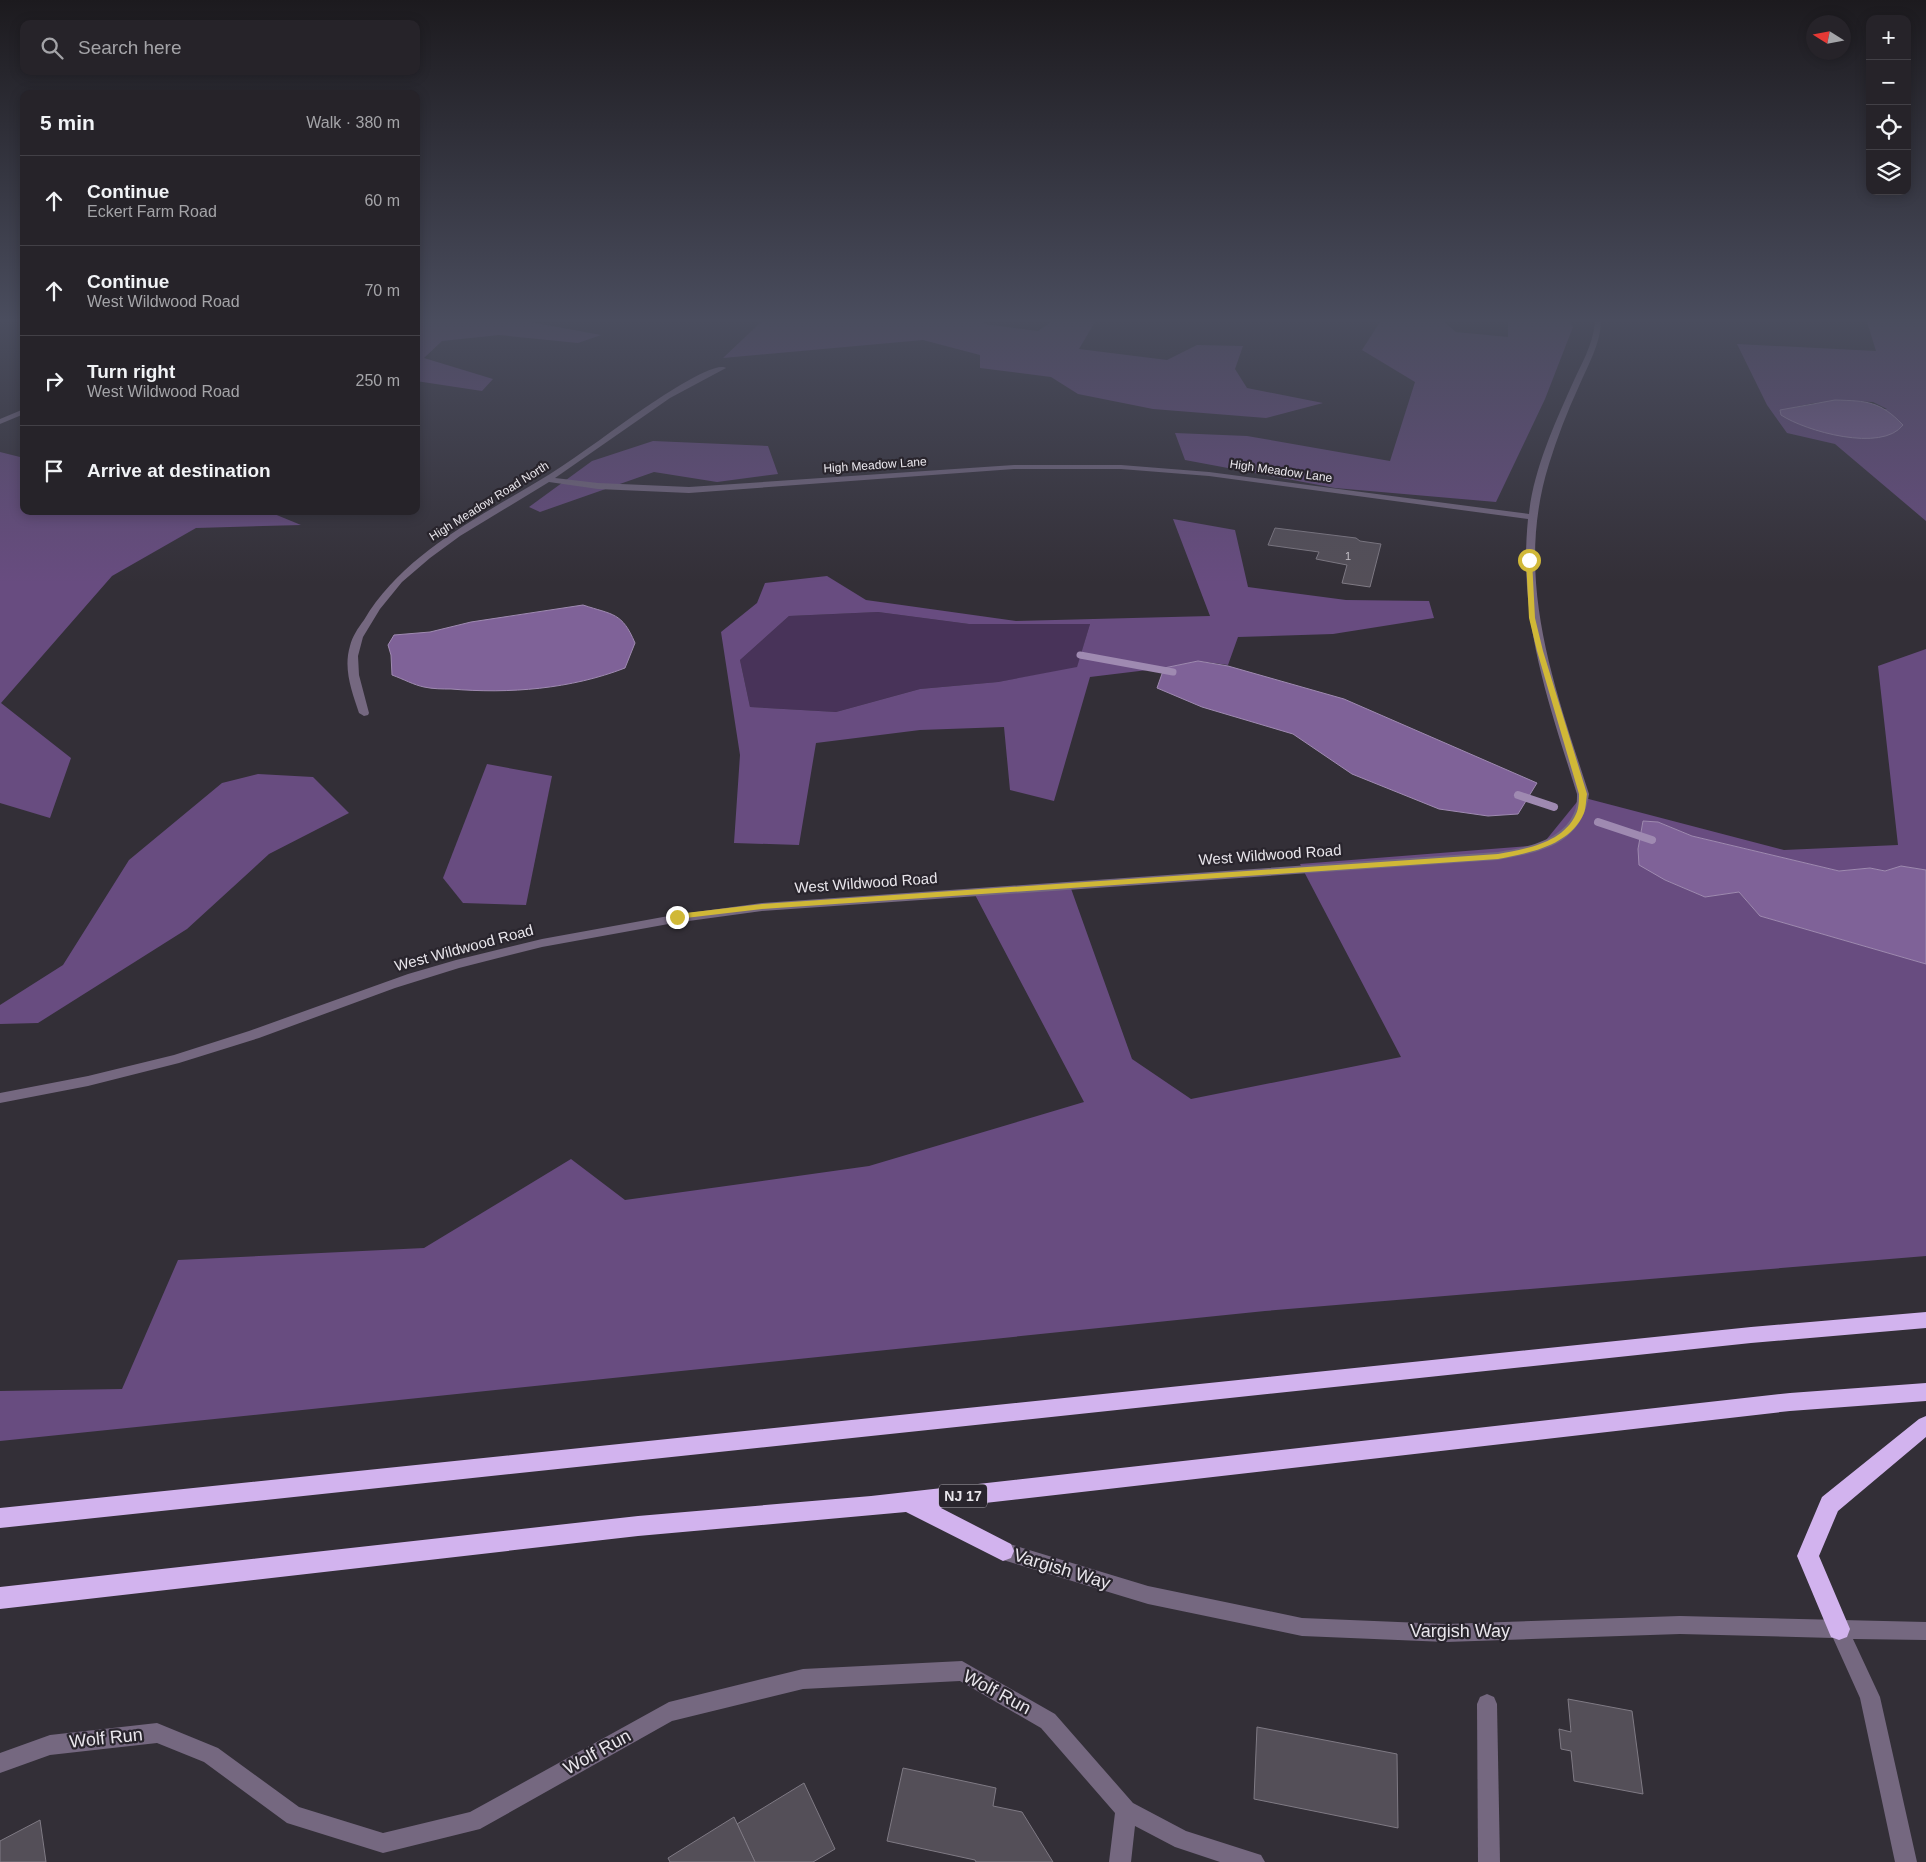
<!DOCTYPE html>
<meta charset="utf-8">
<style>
:root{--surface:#262329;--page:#2e2b31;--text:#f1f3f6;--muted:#a4a4a8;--line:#424046}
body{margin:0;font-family:Arial,sans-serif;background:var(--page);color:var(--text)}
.controls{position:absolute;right:15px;top:15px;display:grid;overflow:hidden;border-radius:10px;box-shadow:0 2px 12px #0003}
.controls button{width:45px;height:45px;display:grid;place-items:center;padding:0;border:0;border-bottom:1px solid var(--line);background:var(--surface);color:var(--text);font:25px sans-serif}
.compass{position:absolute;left:1806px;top:15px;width:45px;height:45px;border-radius:50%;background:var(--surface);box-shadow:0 2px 12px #0003;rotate:281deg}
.stop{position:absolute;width:15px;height:15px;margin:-11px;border:4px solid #d0b837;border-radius:50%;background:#fff}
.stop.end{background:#d0b837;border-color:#fff;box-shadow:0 1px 5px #0008}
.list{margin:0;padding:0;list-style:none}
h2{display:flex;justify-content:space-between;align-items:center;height:65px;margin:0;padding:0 20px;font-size:21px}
h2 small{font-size:16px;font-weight:400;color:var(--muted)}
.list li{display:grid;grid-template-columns:32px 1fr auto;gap:15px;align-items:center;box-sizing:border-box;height:90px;padding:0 20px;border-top:1px solid var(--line)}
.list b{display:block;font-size:19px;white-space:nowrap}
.list p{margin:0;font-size:16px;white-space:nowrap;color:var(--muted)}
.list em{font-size:16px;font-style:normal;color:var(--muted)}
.icon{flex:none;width:28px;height:28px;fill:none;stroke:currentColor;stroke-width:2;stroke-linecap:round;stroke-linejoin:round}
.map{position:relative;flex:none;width:1926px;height:1862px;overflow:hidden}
.search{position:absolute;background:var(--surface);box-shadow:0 2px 12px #0003;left:20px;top:20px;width:400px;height:55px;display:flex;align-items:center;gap:12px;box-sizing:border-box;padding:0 18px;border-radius:10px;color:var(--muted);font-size:19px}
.panel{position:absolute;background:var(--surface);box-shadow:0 2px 12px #0003;left:20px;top:90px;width:400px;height:425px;border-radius:10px}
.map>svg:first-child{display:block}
.green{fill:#483359}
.forest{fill:#684c80;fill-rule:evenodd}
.water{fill:#7f6298;stroke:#9f8ab1}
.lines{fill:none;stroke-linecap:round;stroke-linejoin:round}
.stream-far1{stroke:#9f8ab1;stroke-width:7}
.stream{stroke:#9f8ab1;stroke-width:8}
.building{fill:#544f58;stroke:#7f7a84}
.minor{fill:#756880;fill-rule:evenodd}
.highway{fill:#d2b3ee;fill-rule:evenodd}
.route{fill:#d0b837}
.labels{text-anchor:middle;stroke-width:4.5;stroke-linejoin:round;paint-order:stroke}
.far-number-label{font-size:11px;fill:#c4c0c7}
.far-street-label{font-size:12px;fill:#e9e6ec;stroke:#29252d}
.shield{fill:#29252d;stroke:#afacb3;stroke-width:1}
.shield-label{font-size:14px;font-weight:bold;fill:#e9e6ec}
.street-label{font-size:15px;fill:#e9e6ec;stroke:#29252d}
.near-street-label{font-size:18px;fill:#e9e6ec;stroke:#29252d}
</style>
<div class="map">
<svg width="1926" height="1862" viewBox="0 0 1926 1862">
<rect width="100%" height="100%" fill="#332f37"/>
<path class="green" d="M878,612L969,624H1090L1077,668L998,682L920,689L836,712L750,707L740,660L789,616Z"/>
<g class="forest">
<path d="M416,322H530L601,335L578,343L499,335L442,341L424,358L493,379L482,391L416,381Z"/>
<path d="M761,322H984V324L1038,331L1051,322H1095L1079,349L1167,360L1197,345L1243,346L1235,369L1247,388L1323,403L1266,418L1153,409L1078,394L1051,377L980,368V355L923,340L723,358Z"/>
<path d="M1380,322H1444L1456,332L1508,337V322H1570L1573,327L1545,399L1496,502L1335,488L1185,460L1175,433L1247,436L1390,461L1415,382L1362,350Z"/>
<path d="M1867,322H1926V521L1835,444L1787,433L1767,405L1737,344L1876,351ZM1851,401L1873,402L1887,409L1791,408L1814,403Z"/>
<path d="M653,441L768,446L778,474L717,482L654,472L540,512L529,507L592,461Z"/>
<path d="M0,452L24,458V511H267L301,525L196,528L112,576L1,703L71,758L50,818L0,803Z"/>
<path d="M1173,519L1235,530L1248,587L1346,600L1429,601L1434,618L1333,634L1238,637L1228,665L1198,661L1164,668L1090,677L1054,801L1010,790L1004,727L920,730L816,743L799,845L734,843L740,755L721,632L757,603L765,583L827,576L866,600L1016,621L1210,616ZM878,612L969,624H1090L1077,667L998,682L920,689L836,712L750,707L740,660L789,616Z"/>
<path d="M1926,649V870L1901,866L1885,871L1870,868L1839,871L1692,836L1658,822L1643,821L1638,849L1665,880L1705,897L1739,892L1760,916L1926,964V1256L1265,1311L0,1441V1391L122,1389L178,1260L424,1248L571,1159L625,1200L869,1166L1084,1102L972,889L1069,883L1132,1059L1191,1099L1401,1057L1300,864L1542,845L1581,797L1784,850L1898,845L1878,666Z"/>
<path d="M487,764L552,776L526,905L463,903L443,878Z"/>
<path d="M258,774L313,777L349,813L269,854L187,929L38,1023L0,1024V1005L63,965L129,860L222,783Z"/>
</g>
<g class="water">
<path d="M1835,400C1867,401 1880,401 1903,425C1882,453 1805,431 1781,415L1780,410Z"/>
<path d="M583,605C613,615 622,612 635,643L625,668C571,689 509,694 451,689C443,689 433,689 424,687C414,685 403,679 392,675L391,655L388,645L394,635L430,632L471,622Z"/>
<path d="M1198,661L1228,666L1344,699L1537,783L1518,814L1488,816L1439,809L1352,774L1293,734L1202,707L1157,688L1164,668Z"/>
<path d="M1643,821L1658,822L1692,836L1839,871L1870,868L1885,871L1901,866L1926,870V964L1760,916L1739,892L1705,897L1665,880L1639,865L1638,849Z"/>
</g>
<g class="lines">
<path class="stream-far1" d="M1080,655L1173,672"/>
<g class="stream">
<path d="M1518,795L1554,807"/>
<path d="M1598,822L1652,840"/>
</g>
</g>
<g class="building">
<path d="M1275,528L1356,538L1360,541L1381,544L1370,587L1342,583L1347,565L1316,559L1319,552L1268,545Z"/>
<path d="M1568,1699L1632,1711L1643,1794L1574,1781L1571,1751L1561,1749L1559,1729L1571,1732Z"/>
<path d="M1257,1727L1397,1754L1398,1828L1254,1799Z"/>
<path d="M903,1768L996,1788L993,1806L1022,1812L1053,1862H976L975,1860L887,1841Z"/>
<path d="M804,1783L835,1849L813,1862H755L737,1824Z"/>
<path d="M734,1817L755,1862H670L668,1858Z"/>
<path d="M40,1820L46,1862H0V1841Z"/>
</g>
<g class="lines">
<g class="minor">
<path d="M1595,322H1601C1600,345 1588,365 1579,386C1567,412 1557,438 1549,464C1513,579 1554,685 1589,794C1582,845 1541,852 1498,860L762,911L674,923L542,947L459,968L395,988L259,1038L179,1063L88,1086L0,1103V1093L88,1076L174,1055L249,1031L408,974L456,960L542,939L674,915L762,903L1498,852C1525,848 1562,841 1574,813C1577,807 1577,800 1577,794C1548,700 1518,620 1528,519L1209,476L1121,469H1014L689,493L598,489L549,482L460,536L430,558L402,582L380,609L363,637L358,656L359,675L369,713L368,715L364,716L359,713C352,692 343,669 350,646C352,637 358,628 364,620C405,551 484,515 550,474C583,453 614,429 646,407C658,399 715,360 726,368L670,398L555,478L598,483L689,487L1014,465H1121L1209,472L1529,514C1533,472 1554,425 1571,387C1580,366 1593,346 1595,322Z"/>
<path d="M24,409V414L0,424V419Z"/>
<path d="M1003,1542L1148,1586L1302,1618L1446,1624L1680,1616L1926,1622V1640L1853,1639L1880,1697L1917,1862H1895L1860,1698L1833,1638L1680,1634L1446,1642L1302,1636L1148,1604L1003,1560L997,1557L994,1551L997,1545Z"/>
<path d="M962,1661L1055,1714L1133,1803L1186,1831L1261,1855L1265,1862H1220L1175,1847L1135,1826L1131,1862H1109L1115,1813L1041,1728L960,1681L803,1689L672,1721L480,1829L383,1853L287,1823L204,1762L157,1743L50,1755L0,1773V1753L50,1735L157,1723L218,1748L299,1807L383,1833L470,1812L669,1702L803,1669Z"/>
<path d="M1487,1694L1494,1697L1497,1704L1500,1862H1478L1477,1704L1480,1697Z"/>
</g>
<g class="highway">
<path d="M1926,1312V1328L1751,1343L0,1528V1508L1751,1327Z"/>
<path d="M1926,1383V1401L1790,1411L941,1508L1011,1544L1014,1551L1011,1558L1003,1561L906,1512L638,1536L0,1609V1587L638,1516L871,1496L1790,1393Z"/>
<path d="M1926,1416V1437L1838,1511L1819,1556L1850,1629L1847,1637L1839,1640L1831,1637L1797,1556L1819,1504L1822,1497L1919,1419Z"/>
</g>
</g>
<linearGradient id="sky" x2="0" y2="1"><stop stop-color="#1c1a1e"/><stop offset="0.55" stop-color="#4a4d5e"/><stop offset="1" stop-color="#4a4d5e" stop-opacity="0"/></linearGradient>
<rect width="1926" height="583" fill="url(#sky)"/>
<path class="route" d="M1529,558L1532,560L1535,618L1543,651L1587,794C1586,800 1586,808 1584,813C1570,846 1529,853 1498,859L762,909L677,919L673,917L677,914L762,904L1498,854C1526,849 1563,843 1576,814C1579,808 1579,800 1579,794L1537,651L1529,618L1526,560Z"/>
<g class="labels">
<g class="far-number-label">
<text x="1348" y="560">1</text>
</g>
<g class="far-street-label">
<text transform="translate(875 465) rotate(-4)" y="4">High Meadow Lane</text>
<text transform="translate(1281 471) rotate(8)" y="4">High Meadow Lane</text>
<text transform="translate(489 501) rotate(-32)" y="4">High Meadow Road North</text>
</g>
<rect class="shield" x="939" y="1484.5" width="48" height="23" rx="4"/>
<g class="shield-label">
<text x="963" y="1501">NJ 17</text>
</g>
<g class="street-label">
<text transform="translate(1270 855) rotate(-4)" y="5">West Wildwood Road</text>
<text transform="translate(866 883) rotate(-4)" y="5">West Wildwood Road</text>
<text transform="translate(464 948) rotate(-15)" y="5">West Wildwood Road</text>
</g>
<g class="near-street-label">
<text transform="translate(1062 1569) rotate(17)" y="6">Vargish Way</text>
<text x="1460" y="1637">Vargish Way</text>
<text transform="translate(997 1692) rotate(28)" y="6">Wolf Run</text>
<text transform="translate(106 1738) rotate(-6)" y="6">Wolf Run</text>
<text transform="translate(597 1752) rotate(-29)" y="6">Wolf Run</text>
</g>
</g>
</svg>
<div class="controls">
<button>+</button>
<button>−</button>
<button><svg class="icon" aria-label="locate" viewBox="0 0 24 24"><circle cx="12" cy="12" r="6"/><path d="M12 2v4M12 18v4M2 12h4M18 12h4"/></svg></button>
<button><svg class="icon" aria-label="layers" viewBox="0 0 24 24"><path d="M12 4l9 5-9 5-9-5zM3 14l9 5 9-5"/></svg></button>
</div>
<svg class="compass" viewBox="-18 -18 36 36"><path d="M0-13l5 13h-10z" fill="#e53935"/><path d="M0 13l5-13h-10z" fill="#a4a4a8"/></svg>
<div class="stop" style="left:1529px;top:560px"></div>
<div class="stop end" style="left:677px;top:917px"></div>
<div class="search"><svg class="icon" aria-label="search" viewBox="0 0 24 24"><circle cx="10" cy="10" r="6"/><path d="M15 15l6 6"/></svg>Search here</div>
<section class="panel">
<h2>5 min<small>Walk · 380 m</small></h2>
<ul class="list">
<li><svg class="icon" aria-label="ahead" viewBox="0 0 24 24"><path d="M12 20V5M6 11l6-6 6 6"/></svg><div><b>Continue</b><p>Eckert Farm Road</p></div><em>60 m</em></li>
<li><svg class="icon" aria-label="ahead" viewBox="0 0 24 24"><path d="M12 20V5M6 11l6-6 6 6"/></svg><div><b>Continue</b><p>West Wildwood Road</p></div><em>70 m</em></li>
<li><svg class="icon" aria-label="right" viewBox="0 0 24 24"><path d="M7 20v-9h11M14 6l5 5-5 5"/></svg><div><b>Turn right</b><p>West Wildwood Road</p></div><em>250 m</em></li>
<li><svg class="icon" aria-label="arrive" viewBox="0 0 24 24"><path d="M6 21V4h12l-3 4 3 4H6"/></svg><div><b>Arrive at destination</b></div></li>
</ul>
</section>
</div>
